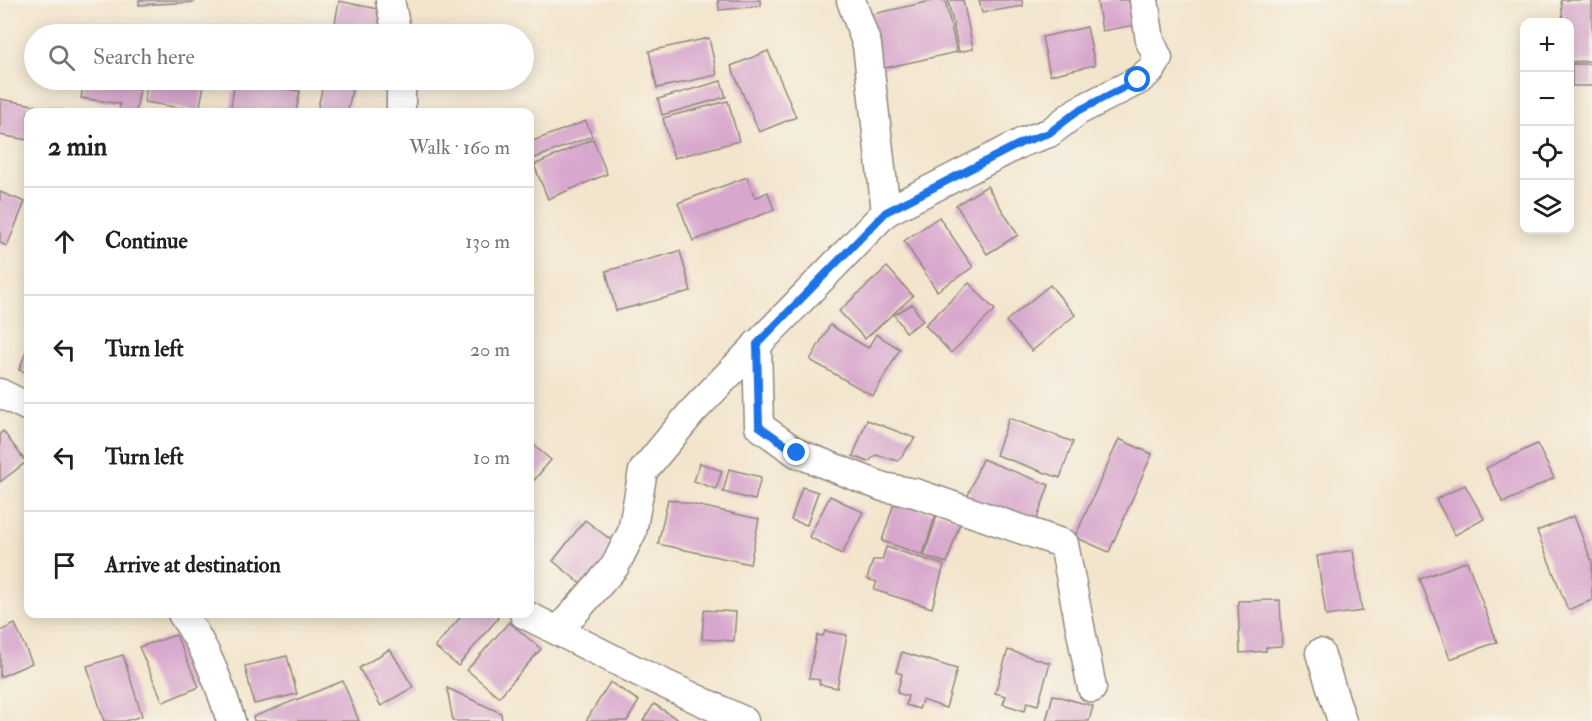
<!DOCTYPE html>
<meta charset="utf-8">
<style>
:root{--surface:#fff;--page:#f2f2f2;--text:#202124;--muted:#757577;--line:#e0e0e0}
body{margin:0;font-family:"IM FELL Double Pica",serif;background:var(--page);color:var(--text)}
.controls{position:absolute;right:18px;top:18px;display:grid;overflow:hidden;border-radius:12px;box-shadow:0 3px 15px #0003}
.controls button{width:54px;height:54px;display:grid;place-items:center;padding:0;border:0;border-bottom:2px solid var(--line);background:var(--surface);color:var(--text);font:30px sans-serif}
.stop{position:absolute;width:18px;height:18px;margin:-14px;border:4px solid #1a73e8;border-radius:50%;background:#fff}
.stop.end{background:#1a73e8;border-color:#fff;box-shadow:0 2px 6px #0008}
.list{margin:0;padding:0;list-style:none}
h2{display:flex;justify-content:space-between;align-items:center;height:78px;margin:0;padding:0 24px;font-size:26px}
h2 small{font-size:20px;font-weight:400;color:var(--muted)}
.list li{display:grid;grid-template-columns:39px 1fr auto;gap:18px;align-items:center;box-sizing:border-box;height:108px;padding:0 24px;border-top:2px solid var(--line)}
.list b{display:block;font-size:22px;white-space:nowrap}
.list em{font-size:20px;font-style:normal;color:var(--muted)}
.icon{flex:none;width:33px;height:33px;fill:none;stroke:currentColor;stroke-width:2;stroke-linecap:round;stroke-linejoin:round}
.map{position:relative;flex:none;width:1592px;height:721px;overflow:hidden}
.search{position:absolute;background:var(--surface);box-shadow:0 3px 15px #0003;left:24px;top:24px;width:510px;height:66px;display:flex;align-items:center;gap:15px;box-sizing:border-box;padding:0 21px;border-radius:33px;color:var(--muted);font-size:22px}
.panel{position:absolute;background:var(--surface);box-shadow:0 3px 15px #0003;left:24px;top:108px;width:510px;height:510px;border-radius:12px}
.map>svg:first-child{display:block}
.building{fill:#d8a7cd}
.lines{fill:none;stroke-linecap:round;stroke-linejoin:round}
.street-casing{stroke:#8f887c;stroke-width:31}
.street{stroke:#fff;stroke-width:28}
.route{stroke:#1a73e8;stroke-width:8}
</style>
<div class="map">
<svg width="1592" height="721" viewBox="0 0 1592 721">
<rect width="100%" height="100%" fill="#f7f3e8"/>
<filter id="ink" filterUnits="userSpaceOnUse"><feTurbulence type="fractalNoise" baseFrequency=".0167" numOctaves="2"/><feDisplacementMap in="SourceGraphic" scale="12" xChannelSelector="R" yChannelSelector="G"/><feConvolveMatrix kernelMatrix="1 2 1 2 8 2 1 2 1" color-interpolation-filters="sRGB"/></filter>
<filter id="wash" filterUnits="userSpaceOnUse"><feTurbulence type="fractalNoise" baseFrequency=".008" numOctaves="4" result="noise"/><feDisplacementMap in="SourceGraphic" scale="24" xChannelSelector="R" yChannelSelector="G"/><feGaussianBlur stdDeviation="1.35" result="paint"/><feColorMatrix in="noise" values="0 0 0 0 0 0 0 0 0 0 0 0 0 0 0 0 0 1.4 0 .05"/><feComposite in="paint" operator="in"/></filter>
<g filter="url(#wash)">
<rect width="100%" height="100%" fill="#f3e5cd"/>
<g id="blocks">
<g class="building">
<path d="M139,0H194V2L139,5Z"/>
<path d="M718,0H760L761,6L719,10Z"/>
<path d="M936,0H945L957,52L880,69L868,15Z"/>
<path d="M948,0H963L973,49L959,52Z"/>
<path d="M979,0H1022L1023,6L982,13Z"/>
<path d="M1097,0H1132L1136,25L1102,31Z"/>
<path d="M1561,0H1592V61L1570,62V22H1563Z"/>
<path d="M339,1L388,11L383,34H333Z"/>
<path d="M1087,27L1095,65L1050,75L1042,37Z"/>
<path d="M709,38L717,75L657,88L649,51Z"/>
<path d="M768,51L796,117L759,132L731,66Z"/>
<rect x="1572" y="64" width="20" height="22"/>
<path d="M84,80H141L136,112L119,111L120,104L81,98Z"/>
<path d="M148,80H205L199,111L144,102Z"/>
<path d="M324,80H354L348,110L356,112H317Z"/>
<path d="M235,81L300,91L296,112H230Z"/>
<path d="M721,81L726,97L662,115L658,99Z"/>
<path d="M0,99L66,111V112H28V140L0,135Z"/>
<path d="M728,101L739,141L674,158L663,118Z"/>
<path d="M586,121L592,136L530,160V142Z"/>
<path d="M593,139L607,174L548,199L534,165Z"/>
<path d="M747,177L755,198L768,192L774,210L693,241L678,203Z"/>
<path d="M987,186L1018,235L987,254L956,205Z"/>
<path d="M0,192L25,202L7,246L0,243Z"/>
<path d="M939,217L973,267L937,291L904,241Z"/>
<path d="M680,251L691,291L616,311L606,271Z"/>
<path d="M887,267L913,296L865,339L839,311Z"/>
<path d="M969,283L995,310L951,353L925,325Z"/>
<path d="M1050,285L1075,315L1032,351L1006,321Z"/>
<path d="M912,304L923,321L906,332L894,315Z"/>
<path d="M830,325L868,348L876,334L900,349L873,396L810,360Z"/>
<path d="M28,346V373L19,370Z"/>
<path d="M1009,418L1073,442L1060,478L996,455Z"/>
<path d="M867,420L915,438L898,461L876,455L868,462L853,456Z"/>
<path d="M3,431L26,462L0,482V434Z"/>
<path d="M1119,439L1152,454L1109,552L1075,537Z"/>
<path d="M530,442L551,460L530,485Z"/>
<path d="M1537,444L1554,478L1503,503L1486,468Z"/>
<path d="M982,459L1049,485L1035,524L967,498Z"/>
<path d="M700,463L722,471L716,489L694,481Z"/>
<path d="M729,469L761,477L755,500L723,492Z"/>
<path d="M1465,485L1484,519L1455,535L1436,499Z"/>
<path d="M802,487L818,492L807,525L791,520Z"/>
<path d="M830,496L863,512L842,554L809,537Z"/>
<path d="M668,499L759,519L750,564L658,544Z"/>
<path d="M895,500L936,514L923,555L882,541Z"/>
<path d="M938,512L961,520L947,563L924,556Z"/>
<path d="M1574,516L1592,562V600L1568,610L1537,531Z"/>
<path d="M585,520L619,546L586,588L553,561Z"/>
<path d="M886,547L944,565L932,608L874,590L877,582L867,579L873,560H882Z"/>
<path d="M1353,550L1362,611L1326,616L1317,556Z"/>
<path d="M1467,561L1497,642L1450,659L1420,579Z"/>
<path d="M1280,600L1282,646L1266,647V651L1240,653L1238,601Z"/>
<path d="M704,610L736,612L734,641L702,639Z"/>
<path d="M463,614H493L498,618L458,666L435,647Z"/>
<path d="M509,622L541,649L499,697L467,670Z"/>
<path d="M15,624L32,663L0,677V631Z"/>
<path d="M825,631L847,635L837,688L819,684L820,680L809,678L817,635L823,636Z"/>
<path d="M176,635L199,687L163,702L139,647Z"/>
<path d="M390,649L413,687L381,706L359,668Z"/>
<path d="M1008,650L1050,663L1038,705L1027,702L1025,711L1003,704L1006,696L995,693Z"/>
<path d="M902,652L957,669L946,708L922,700L919,709L906,705L908,696L897,693L902,674L896,672Z"/>
<path d="M123,655L142,716L125,721H104L87,666Z"/>
<path d="M287,656L297,694L254,704L245,666Z"/>
<path d="M343,681L359,721H254L253,717Z"/>
<path d="M610,682L639,701L627,721H586Z"/>
<path d="M447,688L501,713L502,721H453Z"/>
<path d="M1053,695L1093,706L1089,721H1046Z"/>
<path d="M654,704L680,721H643Z"/>
</g>
</g>
</g>
<g filter="url(#ink)">
<use href="#blocks" fill-opacity="0" stroke="#8f887c" stroke-width="1.5"/>
<g class="lines">
<g class="street-casing">
<g id="street">
<path d="M390,0L397,34"/>
<path d="M401,80V112"/>
<path d="M886,212L1023,142L1049,133L1078,111L1139,80L1152,69L1158,58L1150,41L1144,0"/>
<path d="M757,344L759,426L797,453L883,487L915,493L1064,544L1092,688"/>
<path d="M0,393L28,407"/>
<path d="M182,614C206,647 219,682 231,721"/>
<path d="M524,614L637,671L744,721"/>
<path d="M558,631L615,566L632,532L643,471L692,412L886,212L867,45L851,0"/>
<path d="M1320,653L1342,721"/>
</g>
</g>
<use href="#street" class="street"/>
</g>
</g>
<g class="lines" filter="url(#ink)">
<path class="route" d="M797,453L759,426L757,344L886,212L1023,142L1049,133L1078,111L1138,80"/>
</g>
</svg>
<div class="controls">
<button>+</button>
<button>−</button>
<button><svg class="icon" aria-label="locate" viewBox="0 0 24 24"><circle cx="12" cy="12" r="6"/><path d="M12 2v4M12 18v4M2 12h4M18 12h4"/></svg></button>
<button><svg class="icon" aria-label="layers" viewBox="0 0 24 24"><path d="M12 4l9 5-9 5-9-5zM3 14l9 5 9-5"/></svg></button>
</div>
<div class="stop" style="left:1138px;top:80px"></div>
<div class="stop end" style="left:797px;top:453px"></div>
<div class="search"><svg class="icon" aria-label="search" viewBox="0 0 24 24"><circle cx="10" cy="10" r="6"/><path d="M15 15l6 6"/></svg>Search here</div>
<section class="panel">
<h2>2 min<small>Walk · 160 m</small></h2>
<ul class="list">
<li><svg class="icon" aria-label="ahead" viewBox="0 0 24 24"><path d="M12 20V5M6 11l6-6 6 6"/></svg><div><b>Continue</b></div><em>130 m</em></li>
<li><svg class="icon" aria-label="left" viewBox="0 0 24 24"><path d="M17 20v-9H6M10 6l-5 5 5 5"/></svg><div><b>Turn left</b></div><em>20 m</em></li>
<li><svg class="icon" aria-label="left" viewBox="0 0 24 24"><path d="M17 20v-9H6M10 6l-5 5 5 5"/></svg><div><b>Turn left</b></div><em>10 m</em></li>
<li><svg class="icon" aria-label="arrive" viewBox="0 0 24 24"><path d="M6 21V4h12l-3 4 3 4H6"/></svg><div><b>Arrive at destination</b></div></li>
</ul>
</section>
</div>
